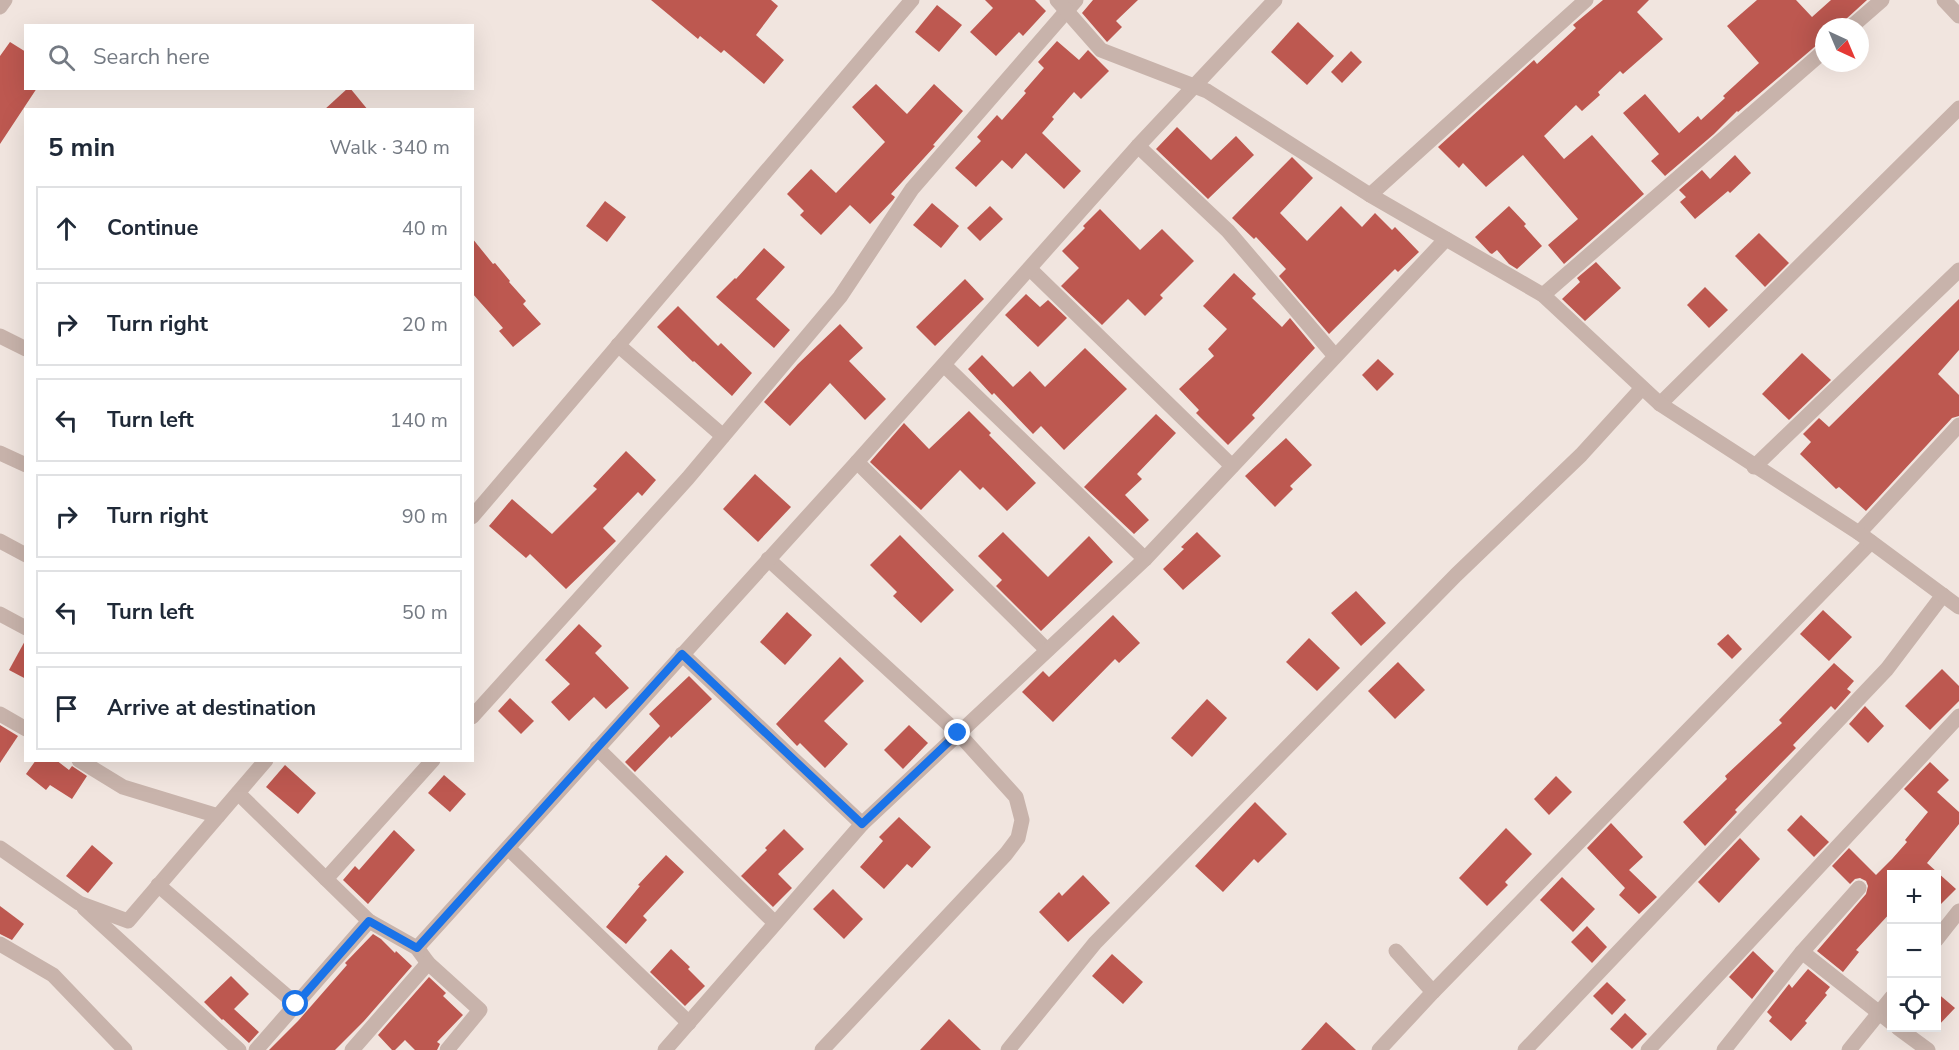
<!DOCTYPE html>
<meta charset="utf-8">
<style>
:root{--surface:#fff;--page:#f2f2f3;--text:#1f2937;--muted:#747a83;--line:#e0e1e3}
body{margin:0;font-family:"Nunito Sans",sans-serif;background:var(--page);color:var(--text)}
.controls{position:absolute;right:18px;bottom:18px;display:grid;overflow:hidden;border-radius:0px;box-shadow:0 6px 24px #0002}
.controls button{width:54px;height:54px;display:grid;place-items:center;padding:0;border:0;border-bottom:2px solid var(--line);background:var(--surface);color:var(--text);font:30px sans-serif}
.compass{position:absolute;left:1815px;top:18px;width:54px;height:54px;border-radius:50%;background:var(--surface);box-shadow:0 6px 24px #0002;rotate:136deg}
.stop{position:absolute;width:18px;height:18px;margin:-14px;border:4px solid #1a73e8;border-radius:50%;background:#fff}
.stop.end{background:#1a73e8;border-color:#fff;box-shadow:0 2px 6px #0008}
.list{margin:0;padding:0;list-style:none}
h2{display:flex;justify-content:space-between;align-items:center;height:78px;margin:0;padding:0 24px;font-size:26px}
h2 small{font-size:20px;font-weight:400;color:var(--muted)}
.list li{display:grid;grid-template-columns:39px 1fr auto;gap:18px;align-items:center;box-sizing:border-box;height:84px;margin:0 12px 12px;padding:0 12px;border:2px solid var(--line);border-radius:0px}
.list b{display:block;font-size:22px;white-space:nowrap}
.list em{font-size:20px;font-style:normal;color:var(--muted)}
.icon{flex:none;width:33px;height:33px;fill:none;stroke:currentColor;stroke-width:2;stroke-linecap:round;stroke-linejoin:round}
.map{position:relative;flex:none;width:1959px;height:1050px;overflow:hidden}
.search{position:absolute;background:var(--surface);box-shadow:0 6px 24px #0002;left:24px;top:24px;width:450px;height:66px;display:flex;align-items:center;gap:15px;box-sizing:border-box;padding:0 21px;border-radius:0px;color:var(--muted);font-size:22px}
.panel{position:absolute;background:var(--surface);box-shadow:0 6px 24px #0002;left:24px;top:108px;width:450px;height:654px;border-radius:0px}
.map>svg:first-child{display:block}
.building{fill:#bd5850}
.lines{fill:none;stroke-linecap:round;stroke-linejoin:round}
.minor{stroke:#c8b3ab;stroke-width:15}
.tertiary{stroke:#c8b3ab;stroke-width:15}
.route{stroke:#1a73e8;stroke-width:8}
</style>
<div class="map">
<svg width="1959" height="1050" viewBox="0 0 1959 1050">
<rect width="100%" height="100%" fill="#f1e5df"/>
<g class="building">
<path d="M651,0H771L778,6L756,35L784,60L764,84L724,50L721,53L700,36L698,39Z"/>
<path d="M985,0H1035L1046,11L1023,36L1019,32L996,56L970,32L993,8Z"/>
<path d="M1093,0H1138L1116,21L1122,27L1107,42L1082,13Z"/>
<path d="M1603,0H1649L1637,12L1663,39L1623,74L1620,71L1598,92L1600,95L1582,111L1576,105L1544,136L1564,159L1592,135L1644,194L1564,264L1548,245L1578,219L1523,155L1486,187L1463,163L1459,168L1438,147L1534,60L1537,64L1576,28L1573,25L1574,24Z"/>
<path d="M1757,0H1796L1812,17L1831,0H1867L1845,20L1841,27H1824V41L1818,44L1738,112L1737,111L1714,134L1665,176L1651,161L1659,154L1623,113L1645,94L1679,133L1698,116L1701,120L1725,98L1723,96L1759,63L1727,26Z"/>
<path d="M937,5L962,25L939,52L915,32Z"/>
<path d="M1298,22L1334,56L1307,85L1271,52Z"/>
<path d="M1057,41L1079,60L1088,50L1109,71L1081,99L1074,92L1052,117L1054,119L1042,133L1081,171L1064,189L1026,153L1012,169L1002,160L976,187L955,168L981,141L977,137L997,115L1002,120L1026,93L1024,91L1044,68L1038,62Z"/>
<path d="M10,42L26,52V88H37L0,144V56Z"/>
<path d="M1351,51L1362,62L1342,83L1331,72Z"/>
<path d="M876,84L907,114L934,84L963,111L933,145L935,146L891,194L895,197L893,200L870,224L850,205L821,235L800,215L804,211L787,194L811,169L836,193L885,142L852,107Z"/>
<path d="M348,88H350L368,110H324Z"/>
<path d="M1177,127L1211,160L1236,136L1254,155L1208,199L1156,149Z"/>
<path d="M1735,155L1751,173L1730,193L1728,191L1695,219L1680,202L1686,197L1679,190L1702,170L1710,179Z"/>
<path d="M1292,157L1313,178L1280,213L1307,241L1341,206L1362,227L1375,213L1392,230L1395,227L1419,252L1398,272L1395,269L1329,334L1279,276L1286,269L1256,237L1254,239L1232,218Z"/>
<path d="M605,201L626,217L607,242L586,226Z"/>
<path d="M932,203L959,226L941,248L913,225Z"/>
<path d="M990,206L1003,219L980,241L967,228Z"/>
<path d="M1509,206L1526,224L1524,226L1542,246L1517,269L1509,264L1497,250L1492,254L1490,253L1475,237Z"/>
<path d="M1100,209L1140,250L1162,229L1194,261L1160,295L1163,298L1145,316L1128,299L1102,325L1061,286L1079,268L1062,251L1085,228L1083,226Z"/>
<path d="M1759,233L1789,263L1765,287L1735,256Z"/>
<path d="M472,238L493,264L495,263L510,281L509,282L526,301L523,304L541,324L513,347L499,331L503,328L472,293Z"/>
<path d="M764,248L785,267L756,299L790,330L774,348L716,297L735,278L736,279Z"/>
<path d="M1596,262L1621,288L1585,321L1562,299L1580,282L1577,278Z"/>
<path d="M1234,273L1256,294L1252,298L1282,327L1290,318L1315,348L1252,415L1255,418L1228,445L1196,413L1199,410L1179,389L1214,356L1208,349L1227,329L1203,306Z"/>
<path d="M965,279L984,299L935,346L916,327Z"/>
<path d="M1705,287L1728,310L1709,328L1687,305Z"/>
<path d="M1026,294L1040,307L1048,300L1067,318L1038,347L1005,315Z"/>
<path d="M1959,299V350L1938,374L1959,395V416L1952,418L1866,511L1839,487L1836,489L1800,454L1811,442L1803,434L1819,418L1829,427Z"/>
<path d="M678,306L718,346L721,343L752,373L732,396L694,361L693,362L657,327Z"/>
<path d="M840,324L863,348L849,361L886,399L865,420L830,383L790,426L764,402L798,364Z"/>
<path d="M1085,348L1127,389L1064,450L1041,426L1033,434L994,393L992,395L968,369L982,355L1013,387L1030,371L1045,387Z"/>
<path d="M1802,353L1831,380L1789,420L1762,394Z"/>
<path d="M1378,359L1394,374L1377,391L1362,375Z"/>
<path d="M969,411L991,433L989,435L1036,483L1007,511L983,487L980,490L960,470L921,510L870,462L904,423L929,449Z"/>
<path d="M1156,414L1176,433L1137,474L1142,479L1125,495L1149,520L1134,534L1084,487Z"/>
<path d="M1286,438L1312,465L1290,486L1293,489L1275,507L1245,476Z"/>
<path d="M626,451L656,480L642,496L638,492L603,528L616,541L566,589L530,554L526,558L489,526L512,499L552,534L597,489L593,486Z"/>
<path d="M755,474L791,507L758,542L723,509Z"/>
<path d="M1003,532L1048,577L1089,536L1113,562L1041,631L996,586L1002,580L978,556Z"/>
<path d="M1197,532L1221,556L1183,590L1163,569L1184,549L1181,547Z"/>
<path d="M900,535L954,590L921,623L893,596L897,592L870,565Z"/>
<path d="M1356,591L1386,623L1361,646L1331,613Z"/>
<path d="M1823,610L1852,637L1829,661L1800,634Z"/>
<path d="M787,612L812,635L785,665L760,642Z"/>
<path d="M1113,615L1140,643L1119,663L1115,659L1053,722L1022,692L1043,671L1049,677Z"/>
<path d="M579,624L602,646L595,653L629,688L606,709L594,697L569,721L551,702L570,684L545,660Z"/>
<path d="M1728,634L1742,649L1732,659L1717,644Z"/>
<path d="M1309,638L1340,668L1317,691L1286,662Z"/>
<path d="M26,639V679L9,670Z"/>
<path d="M840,657L864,681L824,721L848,744L825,768L800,743L797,746L776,724Z"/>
<path d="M1398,662L1425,690L1395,719L1368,691Z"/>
<path d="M1834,663L1854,681L1847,689L1851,692L1835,710L1831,706L1793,745L1796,748L1735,810L1737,812L1705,846L1683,822L1727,779L1725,776L1782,723L1779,720Z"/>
<path d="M1942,669L1959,686V701L1930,730L1905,706Z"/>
<path d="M689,676L712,699L671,738L670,736L635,772L625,762L660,726L649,714Z"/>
<path d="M510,698L534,721L521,734L498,711Z"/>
<path d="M1207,699L1227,718L1192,757L1171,738Z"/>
<path d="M1865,706L1884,726L1868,743L1849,724Z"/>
<path d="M0,725L18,736L0,763Z"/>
<path d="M909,725L928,743L903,769L884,750Z"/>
<path d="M36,760H56L69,770L72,766L87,776L72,799L50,785L46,790L26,774Z"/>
<path d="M1930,762L1949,780L1937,792L1959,812V824L1927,863L1956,889L1936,909V874H1892V911L1856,950L1859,952L1843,972L1817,951L1866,894L1868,886L1866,881L1860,878L1855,879L1850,884L1832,866L1849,848L1876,875L1892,859L1907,842L1905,840L1928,812L1904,789Z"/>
<path d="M285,765L316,793L298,814L266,787Z"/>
<path d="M444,775L466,794L450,812L428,793Z"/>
<path d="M1556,776L1572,792L1549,815L1534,799Z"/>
<path d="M1255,802L1287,834L1258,863L1254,859L1223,892L1195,866Z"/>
<path d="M1801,815L1829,842L1814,857L1787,830Z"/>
<path d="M899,817L931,847L912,868L907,864L884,889L860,867L883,841L879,837Z"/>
<path d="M1611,823L1643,857L1629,870L1657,897L1639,914L1619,895L1625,888L1587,848Z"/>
<path d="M1506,828L1532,854L1505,882L1508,885L1487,906L1459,878Z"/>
<path d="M784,829L804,849L778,874L792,888L773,907L741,876L767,850L765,848Z"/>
<path d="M394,830L415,850L368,904L343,880L355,866L359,870Z"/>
<path d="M1740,838L1760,859L1719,903L1698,882Z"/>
<path d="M92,845L113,863L88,893L66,876Z"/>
<path d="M666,855L684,872L643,916L647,920L626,944L606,927L640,886L638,885Z"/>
<path d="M1083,875L1110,903L1068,942L1039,912L1059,892L1062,896Z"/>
<path d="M1562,877L1595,909L1573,932L1540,900Z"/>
<path d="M833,889L863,919L844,939L813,909Z"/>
<path d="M0,906L24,924L12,940L0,934Z"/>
<path d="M1587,926L1607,947L1592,963L1571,942Z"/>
<path d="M373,934L381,939L395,953L396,951L412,966L364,1021L335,1050H269L298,1021L347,965L345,963Z"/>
<path d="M671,949L690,967L688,969L705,986L685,1006L650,972Z"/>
<path d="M1753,951L1774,971L1752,999L1729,977Z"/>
<path d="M1112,954L1143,982L1123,1004L1092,976Z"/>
<path d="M1808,969L1830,987L1825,993L1827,995L1805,1021L1807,1023L1791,1041L1769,1021L1772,1017L1767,1012L1789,984L1792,988Z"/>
<path d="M231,976L249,994L234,1009L259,1032L249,1043L223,1019L222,1020L204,1002Z"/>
<path d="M429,977L446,993L443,996L463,1015L437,1042L440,1044L437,1050H415L405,1040L395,1050H392L378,1035Z"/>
<path d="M1607,982L1626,1000L1612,1015L1593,996Z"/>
<path d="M1936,992L1955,1008L1936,1028Z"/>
<path d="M1625,1013L1647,1034L1632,1049L1610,1029Z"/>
<path d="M949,1019L981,1050H920Z"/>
<path d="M1326,1022L1356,1050H1301Z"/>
</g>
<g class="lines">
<g class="minor">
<path d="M1944,0L1959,16"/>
<path d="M0,7L5,0"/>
<path d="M1851,27L1882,0"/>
<path d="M1138,146L1228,231L1335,356"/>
<path d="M1370,195L1586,0"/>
<path d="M1030,269L1232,466"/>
<path d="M1543,295L1824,51"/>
<path d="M0,336L26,349"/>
<path d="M618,345L723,436"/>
<path d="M944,365L1145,559"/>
<path d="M1660,404L1959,108"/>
<path d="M0,453L26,465"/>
<path d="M857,462L1047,650"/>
<path d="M1754,467L1959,270"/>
<path d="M472,517L912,0"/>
<path d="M1859,533L1959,425"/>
<path d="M0,541L26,555"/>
<path d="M768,559L958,733L1016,797L1022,820L1018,838L1006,854L822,1050"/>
<path d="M0,614L26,628"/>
<path d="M682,654L862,824"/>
<path d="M0,714L26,729"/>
<path d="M472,717L688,478L840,297L912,189L1076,0"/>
<path d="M597,748L775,923"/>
<path d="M79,760L123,787L218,816"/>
<path d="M238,793L369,921L417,948L428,963L480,1010L447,1050"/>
<path d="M0,848L79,903L128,921L266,760"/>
<path d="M508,848L689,1023"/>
<path d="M326,879L433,760"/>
<path d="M158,885L296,1004"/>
<path d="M84,908L239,1050"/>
<path d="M1936,940L1959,911"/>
<path d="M0,944L53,975L125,1050"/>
<path d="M417,948L857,462L1138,146L1275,0"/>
<path d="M1396,951L1433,992"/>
<path d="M1802,952L1892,1023"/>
<path d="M1898,1028L1928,1050"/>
<path d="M256,1050L369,921"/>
<path d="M352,1050L428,963"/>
<path d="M665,1050L862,824L1145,559L1446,239"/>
<path d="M1008,1050L1095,943L1456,575L1581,455L1642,388"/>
<path d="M1379,1050L1433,992L1871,542"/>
<path d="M1525,1050L1887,669L1943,595"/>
<path d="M1648,1050L1959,716"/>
<path d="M1724,1050L1802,952L1859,888"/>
<path d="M1849,1050L1892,997"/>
</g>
<path class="tertiary" d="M1057,0L1101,50L1207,91L1370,195L1543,295L1660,404L1859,533L1959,607"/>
</g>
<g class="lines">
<path class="route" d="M296,1004L369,921L417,948L682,654L862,824L958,733"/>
</g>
</svg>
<div class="controls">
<button>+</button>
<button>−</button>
<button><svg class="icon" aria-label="locate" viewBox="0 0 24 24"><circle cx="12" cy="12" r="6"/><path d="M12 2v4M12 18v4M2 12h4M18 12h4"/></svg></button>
</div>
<svg class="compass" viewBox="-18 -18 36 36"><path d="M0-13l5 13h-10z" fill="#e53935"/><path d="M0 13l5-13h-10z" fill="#747a83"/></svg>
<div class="stop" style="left:296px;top:1004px"></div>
<div class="stop end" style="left:958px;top:733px"></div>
<div class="search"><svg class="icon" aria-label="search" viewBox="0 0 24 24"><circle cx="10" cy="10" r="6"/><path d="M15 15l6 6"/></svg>Search here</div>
<section class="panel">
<h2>5 min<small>Walk · 340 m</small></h2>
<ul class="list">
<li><svg class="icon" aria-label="ahead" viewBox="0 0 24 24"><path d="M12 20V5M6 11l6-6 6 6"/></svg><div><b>Continue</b></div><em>40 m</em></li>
<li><svg class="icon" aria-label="right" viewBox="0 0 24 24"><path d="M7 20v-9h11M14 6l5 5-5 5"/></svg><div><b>Turn right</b></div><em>20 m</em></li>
<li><svg class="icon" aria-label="left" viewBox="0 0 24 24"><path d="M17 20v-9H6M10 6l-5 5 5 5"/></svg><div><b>Turn left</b></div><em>140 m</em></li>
<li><svg class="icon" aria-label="right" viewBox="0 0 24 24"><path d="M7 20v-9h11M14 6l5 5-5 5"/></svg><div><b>Turn right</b></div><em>90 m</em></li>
<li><svg class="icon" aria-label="left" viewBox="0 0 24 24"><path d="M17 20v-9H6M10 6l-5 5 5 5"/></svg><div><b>Turn left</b></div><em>50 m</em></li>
<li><svg class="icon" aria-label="arrive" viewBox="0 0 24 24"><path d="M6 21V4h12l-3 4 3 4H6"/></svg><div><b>Arrive at destination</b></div></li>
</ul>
</section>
</div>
